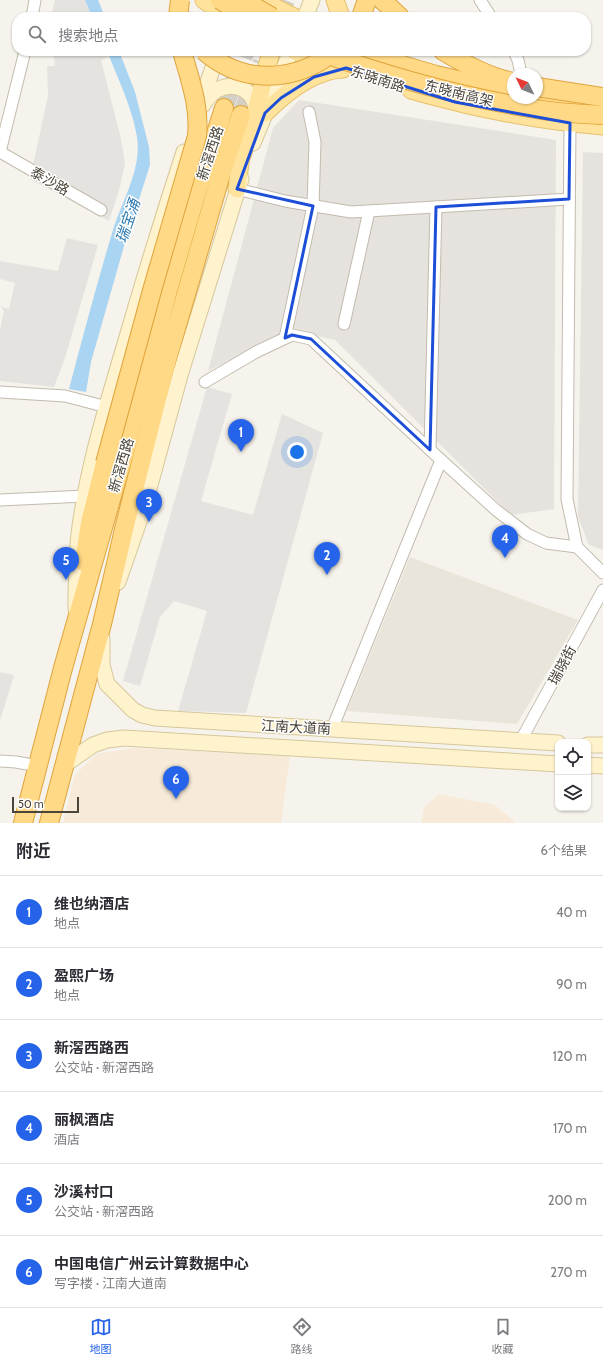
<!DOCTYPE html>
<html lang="zh">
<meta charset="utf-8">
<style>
:root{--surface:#fff;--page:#f2f2f3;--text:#2b2b33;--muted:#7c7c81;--line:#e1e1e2;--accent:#2563eb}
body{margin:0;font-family:Cabin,"Noto Sans SC",sans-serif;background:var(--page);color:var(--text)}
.controls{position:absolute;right:12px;bottom:12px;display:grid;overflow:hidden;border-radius:8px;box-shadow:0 1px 3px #0004}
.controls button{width:36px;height:36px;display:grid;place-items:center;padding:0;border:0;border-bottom:1px solid var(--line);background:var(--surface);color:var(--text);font:20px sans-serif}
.compass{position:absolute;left:507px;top:68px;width:36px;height:36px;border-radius:50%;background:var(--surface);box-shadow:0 1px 3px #0004;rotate:313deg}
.scale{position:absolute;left:12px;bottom:10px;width:67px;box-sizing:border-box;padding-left:4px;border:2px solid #4b4439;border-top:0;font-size:11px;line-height:14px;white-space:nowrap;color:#4b4439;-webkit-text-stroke:3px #fff;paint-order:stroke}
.you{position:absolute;left:297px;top:452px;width:14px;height:14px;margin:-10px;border:3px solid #fff;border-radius:50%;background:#1a73e8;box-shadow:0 0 0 6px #1a73e833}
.badge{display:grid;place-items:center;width:26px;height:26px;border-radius:50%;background:var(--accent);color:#fff;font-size:13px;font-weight:700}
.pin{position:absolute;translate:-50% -33px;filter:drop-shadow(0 1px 2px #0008)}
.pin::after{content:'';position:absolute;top:21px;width:14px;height:12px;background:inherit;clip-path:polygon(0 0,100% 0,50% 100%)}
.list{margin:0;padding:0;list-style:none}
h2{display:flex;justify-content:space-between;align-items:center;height:52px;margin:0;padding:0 16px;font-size:17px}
h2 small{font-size:13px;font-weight:400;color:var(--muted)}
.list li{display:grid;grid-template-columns:26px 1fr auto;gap:12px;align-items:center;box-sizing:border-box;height:72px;padding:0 16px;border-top:1px solid var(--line)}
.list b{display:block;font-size:15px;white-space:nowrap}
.list p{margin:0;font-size:13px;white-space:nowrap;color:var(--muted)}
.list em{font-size:13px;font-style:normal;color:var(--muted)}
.icon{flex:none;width:22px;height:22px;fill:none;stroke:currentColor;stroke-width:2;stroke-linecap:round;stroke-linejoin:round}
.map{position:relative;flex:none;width:603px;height:823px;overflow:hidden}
.search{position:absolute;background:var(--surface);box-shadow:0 1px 3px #0004;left:12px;right:12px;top:12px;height:44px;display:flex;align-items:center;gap:10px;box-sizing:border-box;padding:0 14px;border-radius:16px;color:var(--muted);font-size:15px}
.sheet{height:484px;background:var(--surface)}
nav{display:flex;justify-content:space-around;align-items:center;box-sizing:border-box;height:56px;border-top:1px solid var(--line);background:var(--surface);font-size:11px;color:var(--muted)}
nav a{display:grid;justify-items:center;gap:2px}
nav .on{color:var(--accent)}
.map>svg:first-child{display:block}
.residential{fill:#eae5da}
.commercial{fill:#f7ead8}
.industrial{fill:#e6e2dd}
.parking{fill:#e5e3e0}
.water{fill:#a9d4f2}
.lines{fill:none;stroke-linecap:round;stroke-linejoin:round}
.trunk-tunnel{stroke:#d4d0c8;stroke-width:18;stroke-dasharray:18 9;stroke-linecap:butt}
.minor-casing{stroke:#c2bbae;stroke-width:13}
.secondary-casing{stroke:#d6c79b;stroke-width:17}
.primary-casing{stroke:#e6c16a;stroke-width:19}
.trunk-casing{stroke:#e0a43c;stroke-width:20}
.minor{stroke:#fff;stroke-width:11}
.secondary{stroke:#fff3cd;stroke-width:15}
.primary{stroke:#ffe39c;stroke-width:17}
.trunk{stroke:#ffd985;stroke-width:18}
.trunk-bridge-casing{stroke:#e0a43c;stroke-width:20;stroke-linecap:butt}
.trunk-bridge{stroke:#ffd985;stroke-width:18}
.marked{fill:none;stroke:#1d4ed8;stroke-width:3;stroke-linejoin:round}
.labels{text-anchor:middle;stroke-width:3;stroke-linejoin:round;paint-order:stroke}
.street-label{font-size:14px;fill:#4b4439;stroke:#fff}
.water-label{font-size:15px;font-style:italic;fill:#2e7ab2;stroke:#fff}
</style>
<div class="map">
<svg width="603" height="823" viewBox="0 0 603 823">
<rect width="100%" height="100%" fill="#f6f3ec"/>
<path class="residential" d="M410,557L578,620L517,724L347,711Z"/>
<g class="commercial">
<path d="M133,748L290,756L281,823H63L75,775L97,754Z"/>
<path d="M439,794L495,805L516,823H421L424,808Z"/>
</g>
<g class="industrial">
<path d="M299,100L556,140L554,509L511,515L335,340L289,330L208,371L273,128Z"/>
<path d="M583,152L603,153V550L589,545L578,517Z"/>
</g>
<g class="parking">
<path d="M55,0H85L92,17H51Z"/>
<path d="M53,51H107L109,57L101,60L121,139L125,164L119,190L109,221L30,179L48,96L47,66H55Z"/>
<path d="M67,238L98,245L65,358L54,387L0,381V330L4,311L1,307L9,309L15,283L0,279V261L58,271Z"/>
<path d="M207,387L232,394L201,501L253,515L282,414L323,433L246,713L178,711L207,611L174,601L160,617L140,686L123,681Z"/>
<path d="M0,672L14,675L0,721Z"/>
</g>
<g class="water">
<path d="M85,0H98L105,17H92Z"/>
<path d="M107,51H119L135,92L149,147L150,165L124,246L91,362L86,392L69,389C83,336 97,283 113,230C122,201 142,169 137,137C132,107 118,79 107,51Z"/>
</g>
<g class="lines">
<g class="trunk-tunnel">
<path d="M279,17L286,0"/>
<path d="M224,108L246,51"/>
<path d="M241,115L262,62"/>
</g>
<g class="minor-casing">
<g id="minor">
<path d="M480,0L491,17"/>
<path d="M32,17L35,0"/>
<path d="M514,51L518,60L521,74"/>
<path d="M570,123L567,499L577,547L603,573"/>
<path d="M0,152L101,210"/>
<path d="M0,152L25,51"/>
<path d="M237,189L285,201L351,212L569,199"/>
<path d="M344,324L369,211"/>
<path d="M285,338L313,206L315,142L309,112"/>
<path d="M205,382L256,352L292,335L311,339L441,460L496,510L527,534L546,543L577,547"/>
<path d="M0,392L65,396L107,407"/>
<path d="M430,450L436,207"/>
<path d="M0,500L85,496"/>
<path d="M332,729L441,460"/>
<path d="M521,740L603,590"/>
<path d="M0,761L16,762L38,766"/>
</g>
</g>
<g class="secondary-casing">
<g id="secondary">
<path d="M305,17L312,0"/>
<path d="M202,106C206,100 211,93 217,90C230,83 246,86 253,99C255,102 256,107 256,111"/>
<path d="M197,112L219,51"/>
<path d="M253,143L291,51"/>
<path d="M118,582L144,507L181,372L241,179"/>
<path d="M76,609C76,584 76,559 79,534C87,467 108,402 127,337C145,275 164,213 184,152"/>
<path d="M102,639V665L107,684L133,710L142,715L155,718L558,743"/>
<path d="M588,745H603"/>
<path d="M64,765L93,745L107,740L124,738L558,764"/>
<path d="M588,765L603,766"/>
</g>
</g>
<g class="primary-casing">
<g id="primary">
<path d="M204,0L228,17"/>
<path d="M260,0L294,17"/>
<path d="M335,0L341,17"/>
<path d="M295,51L331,64"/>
<path d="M411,90C474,108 538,121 603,126"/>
<path d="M265,113C286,92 313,70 343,69"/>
<path d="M237,189L240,162L256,111L271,51"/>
</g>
</g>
<g class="trunk-casing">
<g id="trunk">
<path d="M382,0L400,17"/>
<path d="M361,17L367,0"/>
<path d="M355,51L436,75L513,93"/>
<path d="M443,51C465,64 488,77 513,82"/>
<path d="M537,97L576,101"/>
<path d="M84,562L90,523L105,463"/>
<path d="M23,823L63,668L128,440L168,290L195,198L224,108"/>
<path d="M49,823L102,624L125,525L166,363L222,171L241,115"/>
</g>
</g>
<use href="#minor" class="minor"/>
<use href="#secondary" class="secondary"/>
<use href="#primary" class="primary"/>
<use href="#trunk" class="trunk"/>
<g class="trunk-bridge-casing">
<g id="trunk-bridge">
<path d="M220,0L247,17"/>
<path d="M243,0L272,17"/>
<path d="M178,17L180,0"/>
<path d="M204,51C243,85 295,83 335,51"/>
<path d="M318,51C389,77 462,97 536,109C558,113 581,114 603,115"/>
<path d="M537,87L603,97"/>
<path d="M105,463L153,287L197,136C200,106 190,80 182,51"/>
</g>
</g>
<use href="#trunk-bridge" class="trunk-bridge"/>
</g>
<path class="marked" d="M346,68L455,102L570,123L569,199L436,207L430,450L311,339L292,335L285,338L313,206L237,189L265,113L281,98L314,77Z"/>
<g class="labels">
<g class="street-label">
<text transform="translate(378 79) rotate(18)" y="5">东晓南路</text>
<text transform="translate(459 93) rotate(14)" y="5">东晓南高架</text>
<text transform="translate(210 153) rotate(-72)" y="5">新滘西路</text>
<text transform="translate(50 181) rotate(30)" y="5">泰沙路</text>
<text transform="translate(121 465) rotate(-74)" y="5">新滘西路</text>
<text transform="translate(562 665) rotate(-62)" y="5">瑞晓街</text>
<text transform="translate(296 727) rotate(3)" y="5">江南大道南</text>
</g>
<g class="water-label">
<text transform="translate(128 221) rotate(-71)" y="5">瑞宝涌</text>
</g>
</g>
</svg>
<div class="controls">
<button><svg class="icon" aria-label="locate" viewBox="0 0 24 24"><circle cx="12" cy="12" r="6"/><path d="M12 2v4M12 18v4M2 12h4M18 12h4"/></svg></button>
<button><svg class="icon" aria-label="layers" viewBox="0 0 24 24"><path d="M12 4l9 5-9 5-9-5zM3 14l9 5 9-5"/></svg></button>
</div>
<svg class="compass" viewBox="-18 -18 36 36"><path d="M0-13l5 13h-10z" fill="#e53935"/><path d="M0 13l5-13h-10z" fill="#7c7c81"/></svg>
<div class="scale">50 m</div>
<div class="you"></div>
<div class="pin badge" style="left:241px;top:452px">1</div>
<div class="pin badge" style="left:327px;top:575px">2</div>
<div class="pin badge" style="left:149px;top:522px">3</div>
<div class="pin badge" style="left:505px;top:558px">4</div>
<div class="pin badge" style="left:66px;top:580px">5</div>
<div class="pin badge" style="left:176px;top:799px">6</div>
<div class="search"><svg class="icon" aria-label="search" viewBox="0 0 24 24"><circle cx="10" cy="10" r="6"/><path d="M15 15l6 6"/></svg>搜索地点</div>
</div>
<section class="sheet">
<h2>附近<small>6个结果</small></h2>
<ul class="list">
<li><span class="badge">1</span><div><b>维也纳酒店</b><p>地点</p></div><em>40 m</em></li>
<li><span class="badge">2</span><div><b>盈熙广场</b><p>地点</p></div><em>90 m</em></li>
<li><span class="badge">3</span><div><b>新滘西路西</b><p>公交站 · 新滘西路</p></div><em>120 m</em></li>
<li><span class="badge">4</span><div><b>丽枫酒店</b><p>酒店</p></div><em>170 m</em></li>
<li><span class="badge">5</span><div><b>沙溪村口</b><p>公交站 · 新滘西路</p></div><em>200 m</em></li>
<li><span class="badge">6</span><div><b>中国电信广州云计算数据中心</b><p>写字楼 · 江南大道南</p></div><em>270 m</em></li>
</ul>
</section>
<nav>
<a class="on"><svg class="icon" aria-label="map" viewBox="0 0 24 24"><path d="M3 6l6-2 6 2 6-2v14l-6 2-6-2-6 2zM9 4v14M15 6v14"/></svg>地图</a>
<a><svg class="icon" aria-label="directions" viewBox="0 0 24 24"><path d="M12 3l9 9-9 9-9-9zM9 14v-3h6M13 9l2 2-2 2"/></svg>路线</a>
<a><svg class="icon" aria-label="saved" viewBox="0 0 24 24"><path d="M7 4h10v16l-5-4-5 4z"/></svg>收藏</a>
</nav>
